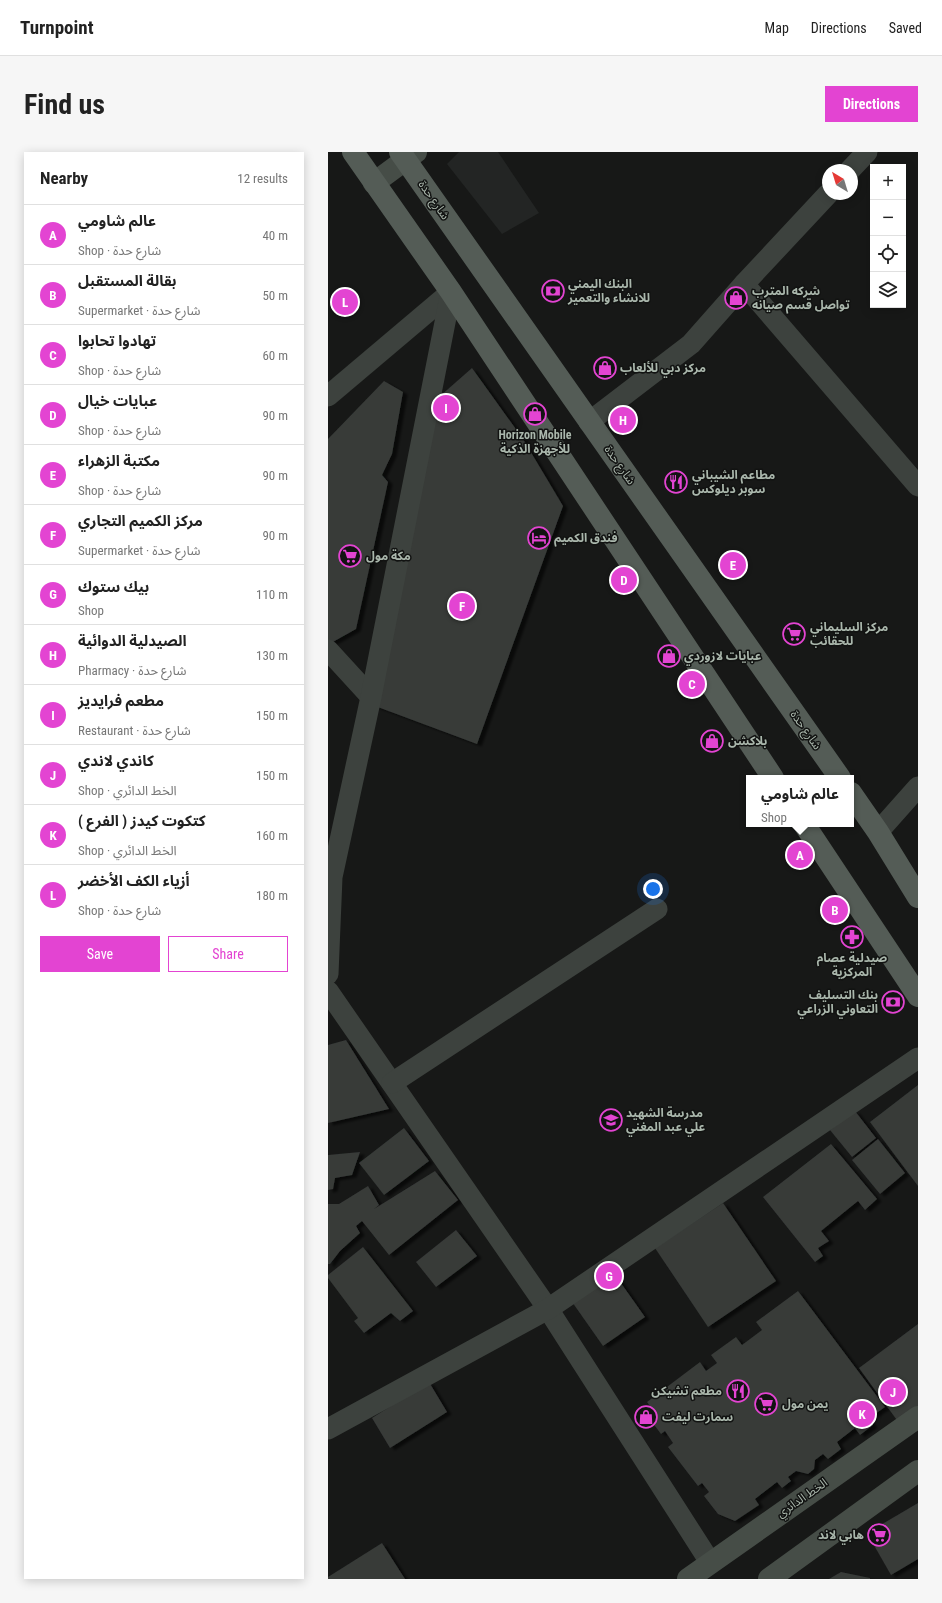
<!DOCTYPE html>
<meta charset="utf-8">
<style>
:root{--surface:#fff;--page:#f6f6f6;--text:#222;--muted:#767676;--line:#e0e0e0;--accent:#e344d2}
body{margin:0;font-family:"Roboto Condensed","Noto Sans Arabic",sans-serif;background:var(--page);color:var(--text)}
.controls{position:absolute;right:12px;top:12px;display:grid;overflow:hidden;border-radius:0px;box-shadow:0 2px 10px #0003}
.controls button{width:36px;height:36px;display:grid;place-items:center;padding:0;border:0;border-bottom:1px solid var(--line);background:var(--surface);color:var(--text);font:20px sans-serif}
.compass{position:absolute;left:494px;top:12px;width:36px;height:36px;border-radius:50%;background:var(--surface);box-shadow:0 2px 10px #0003;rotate:322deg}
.you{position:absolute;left:325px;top:737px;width:14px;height:14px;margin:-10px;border:3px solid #fff;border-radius:50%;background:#1a73e8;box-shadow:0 0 0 6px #1a73e833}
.badge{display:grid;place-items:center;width:26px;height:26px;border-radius:50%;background:var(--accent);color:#fff;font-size:13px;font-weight:700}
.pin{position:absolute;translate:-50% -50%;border:2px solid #fff;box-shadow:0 1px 4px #0006}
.popup{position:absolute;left:418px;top:623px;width:108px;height:52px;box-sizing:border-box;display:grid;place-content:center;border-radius:0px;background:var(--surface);filter:drop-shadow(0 1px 3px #0005);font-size:13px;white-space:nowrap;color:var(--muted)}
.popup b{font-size:15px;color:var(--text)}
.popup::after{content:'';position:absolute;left:50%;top:100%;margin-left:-8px;border:8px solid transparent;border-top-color:var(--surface)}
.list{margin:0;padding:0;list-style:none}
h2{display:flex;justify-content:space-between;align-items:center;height:52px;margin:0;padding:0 16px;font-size:17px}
h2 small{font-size:13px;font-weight:400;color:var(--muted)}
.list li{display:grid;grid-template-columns:26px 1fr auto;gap:12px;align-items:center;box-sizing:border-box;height:60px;padding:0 16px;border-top:1px solid var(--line)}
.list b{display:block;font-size:15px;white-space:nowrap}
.list p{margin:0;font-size:13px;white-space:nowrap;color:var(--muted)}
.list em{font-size:13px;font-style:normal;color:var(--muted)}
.actions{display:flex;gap:8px;padding:12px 16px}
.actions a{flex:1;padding:9px 0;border:1px solid var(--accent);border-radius:0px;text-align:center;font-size:14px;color:var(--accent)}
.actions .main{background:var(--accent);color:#fff}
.icon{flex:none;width:22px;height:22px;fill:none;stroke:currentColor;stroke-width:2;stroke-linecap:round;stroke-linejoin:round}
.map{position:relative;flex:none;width:590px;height:1427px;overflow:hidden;border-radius:0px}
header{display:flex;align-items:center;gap:24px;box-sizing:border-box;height:56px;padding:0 20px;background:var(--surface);border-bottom:1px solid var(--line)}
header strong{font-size:19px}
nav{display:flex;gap:22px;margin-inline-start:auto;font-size:14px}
.intro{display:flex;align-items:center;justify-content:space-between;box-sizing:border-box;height:96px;padding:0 24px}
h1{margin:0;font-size:28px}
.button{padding:10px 18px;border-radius:0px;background:var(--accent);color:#fff;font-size:14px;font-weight:700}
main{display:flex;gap:24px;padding:0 24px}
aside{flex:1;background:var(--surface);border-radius:0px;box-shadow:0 2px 10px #0003}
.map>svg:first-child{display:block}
.built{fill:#232524}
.building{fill:#373a38;filter:url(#shadow)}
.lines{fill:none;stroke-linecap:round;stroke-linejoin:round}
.street{stroke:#3d423e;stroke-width:21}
.secondary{stroke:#464d47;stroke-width:22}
.primary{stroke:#545c56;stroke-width:22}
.labels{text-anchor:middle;stroke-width:3;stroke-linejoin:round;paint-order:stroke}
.street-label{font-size:12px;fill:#aab7ac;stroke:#121312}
.poi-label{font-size:12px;font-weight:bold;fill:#aab7ac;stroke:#121312;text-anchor:start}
</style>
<header>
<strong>Turnpoint</strong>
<nav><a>Map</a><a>Directions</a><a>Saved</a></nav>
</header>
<div class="intro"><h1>Find us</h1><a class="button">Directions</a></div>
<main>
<aside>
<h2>Nearby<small>12 results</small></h2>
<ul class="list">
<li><span class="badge">A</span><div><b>عالم شاومي</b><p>Shop · شارع حدة</p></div><em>40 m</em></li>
<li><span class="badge">B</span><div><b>بقالة المستقبل</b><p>Supermarket · شارع حدة</p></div><em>50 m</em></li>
<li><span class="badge">C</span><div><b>تهادوا تحابوا</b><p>Shop · شارع حدة</p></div><em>60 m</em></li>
<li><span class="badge">D</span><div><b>عبايات خيال</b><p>Shop · شارع حدة</p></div><em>90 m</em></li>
<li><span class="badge">E</span><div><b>مكتبة الزهراء</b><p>Shop · شارع حدة</p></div><em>90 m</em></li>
<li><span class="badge">F</span><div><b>مركز الكميم التجاري</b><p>Supermarket · شارع حدة</p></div><em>90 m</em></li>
<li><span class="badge">G</span><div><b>بيك ستوك</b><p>Shop</p></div><em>110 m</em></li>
<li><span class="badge">H</span><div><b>الصيدلية الدوائية</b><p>Pharmacy · شارع حدة</p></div><em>130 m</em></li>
<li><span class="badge">I</span><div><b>مطعم فرايديز</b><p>Restaurant · شارع حدة</p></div><em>150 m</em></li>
<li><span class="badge">J</span><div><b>كاندي لاندي</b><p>Shop · الخط الدائري</p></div><em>150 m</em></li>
<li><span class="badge">K</span><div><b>كتكوت كيدز ( الفرع )</b><p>Shop · الخط الدائري</p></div><em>160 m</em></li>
<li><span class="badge">L</span><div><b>أزياء الكف الأخضر</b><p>Shop · شارع حدة</p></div><em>180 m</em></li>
</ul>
<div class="actions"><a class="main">Save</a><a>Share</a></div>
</aside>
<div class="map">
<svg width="590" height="1427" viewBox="0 0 590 1427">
<defs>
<filter id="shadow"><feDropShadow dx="4.5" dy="2.5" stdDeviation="1" flood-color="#0009"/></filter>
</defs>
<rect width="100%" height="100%" fill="#171817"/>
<path class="built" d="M131,0H170L211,61L174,82L119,12Z"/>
<g class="building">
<path d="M144,216L195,287L235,354L149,592L47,554L111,245Z"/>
<path d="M56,229L75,240L64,302L54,323L60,330L28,477L3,491L0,488V287Z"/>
<path d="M18,888L61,957L0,971V893Z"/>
<path d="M590,933V1034L542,970Z"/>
<path d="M527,959L548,986L524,1005L502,978Z"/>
<path d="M76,976L101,1009L56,1043L31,1011Z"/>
<path d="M550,987L577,1021L552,1042L524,1008Z"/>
<path d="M503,992L549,1047L537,1058L530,1049L493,1079L501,1089L490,1096L495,1104L487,1110L435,1045Z"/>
<path d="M32,1000L24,1023L7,1026L5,1037L0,1038V1003Z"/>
<path d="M107,1019L130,1048L61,1103L34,1069L28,1074L32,1081L12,1099L2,1112H0V1052H11L40,1034L51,1053L46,1057Z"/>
<path d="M395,1051L448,1129L380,1175L327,1096Z"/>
<path d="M128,1078L149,1104L108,1135L88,1110Z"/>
<path d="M35,1095L85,1159L72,1169L63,1161L36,1181L26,1169L30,1166L0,1126V1123Z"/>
<path d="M283,1117L317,1165L275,1194L242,1147Z"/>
<path d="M470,1139L557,1255L540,1267L545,1273L532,1283L527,1276L509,1290L513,1297L500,1307L495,1302L487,1308L486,1317L480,1322L468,1319L460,1325L463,1329L454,1336L449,1330L427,1347L431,1353L407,1369L390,1362L376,1344L381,1340L374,1331L370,1334L340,1295L345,1291L337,1279L333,1282L321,1266L328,1262L319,1250L372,1210L378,1219L389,1211L383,1203L408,1185L414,1193L434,1178L428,1170Z"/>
<path d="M590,1172V1257L571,1271L531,1216Z"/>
<path d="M101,1230L119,1260L62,1296L44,1266Z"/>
<path d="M590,1351V1407L563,1423L539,1381Z"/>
<path d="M54,1391L77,1427H0V1425Z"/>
<path d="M513,1420L542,1426V1427H501Z"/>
</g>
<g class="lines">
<g class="street">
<path d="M522,18L539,0"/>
<path d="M416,132L590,334"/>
<path d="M0,244L123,140"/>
<path d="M261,270L363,192L416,132L500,42"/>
<path d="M0,498L43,545"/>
<path d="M550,680L590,635"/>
<path d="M0,822L4,725L43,545L123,140"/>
<path d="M0,839L220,1157L382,1410"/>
<path d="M64,931L329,757"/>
<path d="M0,1277L220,1157L590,906"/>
</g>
<g class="secondary">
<path d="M46,31L88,0"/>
<path d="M360,1427L590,1265"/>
<path d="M441,1427L590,1319"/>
</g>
<g class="primary">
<path d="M25,0L123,140L445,626"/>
<path d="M72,0L512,626"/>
<path d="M523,641L550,680L590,745"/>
<path d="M476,672L590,844"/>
</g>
</g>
<defs>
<g id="bank-ring" transform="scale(1.15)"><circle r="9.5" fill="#121312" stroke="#e344d2" stroke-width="1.5"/><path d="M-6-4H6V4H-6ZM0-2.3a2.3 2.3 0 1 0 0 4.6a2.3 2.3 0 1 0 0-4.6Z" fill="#e344d2"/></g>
<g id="shop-ring" transform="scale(1.15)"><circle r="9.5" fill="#121312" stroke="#e344d2" stroke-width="1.5"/><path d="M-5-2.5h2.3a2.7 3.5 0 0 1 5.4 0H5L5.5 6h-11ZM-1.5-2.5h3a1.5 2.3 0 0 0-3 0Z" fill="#e344d2"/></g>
<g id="restaurant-ring" transform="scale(1.15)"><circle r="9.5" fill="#121312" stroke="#e344d2" stroke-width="1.5"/><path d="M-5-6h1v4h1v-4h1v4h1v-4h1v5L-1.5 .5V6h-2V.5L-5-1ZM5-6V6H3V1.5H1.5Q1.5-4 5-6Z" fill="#e344d2"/></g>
<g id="hotel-ring" transform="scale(1.15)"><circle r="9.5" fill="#121312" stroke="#e344d2" stroke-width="1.5"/><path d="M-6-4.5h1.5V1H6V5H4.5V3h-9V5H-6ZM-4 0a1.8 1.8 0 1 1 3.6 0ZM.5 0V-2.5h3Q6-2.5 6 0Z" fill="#e344d2"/></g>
<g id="supermarket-ring" transform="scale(1.15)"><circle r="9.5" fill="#121312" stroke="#e344d2" stroke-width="1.5"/><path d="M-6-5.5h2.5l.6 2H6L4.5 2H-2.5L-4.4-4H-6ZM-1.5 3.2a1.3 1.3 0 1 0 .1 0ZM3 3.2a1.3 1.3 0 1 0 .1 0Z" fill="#e344d2"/></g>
<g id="pharmacy-ring" transform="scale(1.15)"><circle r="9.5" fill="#121312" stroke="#e344d2" stroke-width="1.5"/><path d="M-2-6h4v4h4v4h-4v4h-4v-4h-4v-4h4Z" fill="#e344d2"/></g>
<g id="school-ring" transform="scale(1.15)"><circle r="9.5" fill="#121312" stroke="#e344d2" stroke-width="1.5"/><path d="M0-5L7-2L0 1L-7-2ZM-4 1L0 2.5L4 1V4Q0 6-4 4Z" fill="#e344d2"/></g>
</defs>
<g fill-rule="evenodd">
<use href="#bank-ring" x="225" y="139"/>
<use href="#shop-ring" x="408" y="146"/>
<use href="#shop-ring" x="277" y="216"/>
<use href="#shop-ring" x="207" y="262"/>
<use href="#restaurant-ring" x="348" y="330"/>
<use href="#hotel-ring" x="211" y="386"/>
<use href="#supermarket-ring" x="22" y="404"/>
<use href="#supermarket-ring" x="466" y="482"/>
<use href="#shop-ring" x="341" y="504"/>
<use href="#shop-ring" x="384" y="589"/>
<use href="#pharmacy-ring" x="524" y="785"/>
<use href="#bank-ring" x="565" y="850"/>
<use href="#school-ring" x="283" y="968"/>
<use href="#restaurant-ring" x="410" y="1239"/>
<use href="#supermarket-ring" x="438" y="1252"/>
<use href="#shop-ring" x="318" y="1265"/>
<use href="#supermarket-ring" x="551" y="1383"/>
</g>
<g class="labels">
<g class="street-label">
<text transform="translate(106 48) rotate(55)" y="4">شارع حدة</text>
<text transform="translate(292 313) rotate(55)" y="4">شارع حدة</text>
<text transform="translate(478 578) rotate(55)" y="4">شارع حدة</text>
<text transform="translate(474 1346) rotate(-35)" y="4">الخط الدائري</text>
</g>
<g class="poi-label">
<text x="240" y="136">البنك اليمني<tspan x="240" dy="14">للانشاء والتعمير</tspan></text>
<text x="424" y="143">شركه المترب<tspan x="424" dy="14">تواصل قسم صيانه</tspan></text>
<text x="292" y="220">مركز دبي للألعاب</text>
<text x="207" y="287" text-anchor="middle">Horizon Mobile<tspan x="207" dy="14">للأجهزة الذكية</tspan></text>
<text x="364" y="327">مطاعم الشيباني<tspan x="364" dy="14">سوبر ديلوكس</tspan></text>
<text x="226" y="390">فندق الكميم</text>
<text x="38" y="408">مكة مول</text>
<text x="482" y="479">مركز السليماني<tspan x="482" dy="14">للحقائب</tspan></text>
<text x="356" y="508">عبايات لازوردي</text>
<text x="400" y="593">بلاكشن</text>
<text x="524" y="810" text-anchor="middle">صيدلية عصام<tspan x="524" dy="14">المركزية</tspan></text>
<text x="550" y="847" text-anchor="end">بنك التسليف<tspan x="550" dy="14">التعاوني الزراعي</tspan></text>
<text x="298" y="965">مدرسة الشهيد<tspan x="298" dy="14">علي عبد المغني</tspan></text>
<text x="394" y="1243" text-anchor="end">مطعم تشيكن</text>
<text x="454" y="1256">يمن مول</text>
<text x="334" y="1269">سمارت ليفت</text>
<text x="536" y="1387" text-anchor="end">هابي لاند</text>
</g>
</g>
</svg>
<div class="controls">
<button>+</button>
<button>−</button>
<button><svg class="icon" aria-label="locate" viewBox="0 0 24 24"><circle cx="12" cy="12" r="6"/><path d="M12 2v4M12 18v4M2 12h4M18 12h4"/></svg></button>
<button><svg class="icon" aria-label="layers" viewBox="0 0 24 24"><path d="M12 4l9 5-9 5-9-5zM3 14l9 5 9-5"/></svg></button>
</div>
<svg class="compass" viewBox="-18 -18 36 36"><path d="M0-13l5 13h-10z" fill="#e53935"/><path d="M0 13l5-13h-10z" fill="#767676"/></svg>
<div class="you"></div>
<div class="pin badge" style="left:472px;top:703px">A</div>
<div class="popup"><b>عالم شاومي</b>Shop</div>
<div class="pin badge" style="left:507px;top:758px">B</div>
<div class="pin badge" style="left:364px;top:532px">C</div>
<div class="pin badge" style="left:296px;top:428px">D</div>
<div class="pin badge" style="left:405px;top:413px">E</div>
<div class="pin badge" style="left:134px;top:454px">F</div>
<div class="pin badge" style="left:281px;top:1124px">G</div>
<div class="pin badge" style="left:295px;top:268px">H</div>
<div class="pin badge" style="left:118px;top:256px">I</div>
<div class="pin badge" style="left:565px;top:1240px">J</div>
<div class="pin badge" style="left:534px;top:1262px">K</div>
<div class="pin badge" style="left:17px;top:150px">L</div>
</div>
</main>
